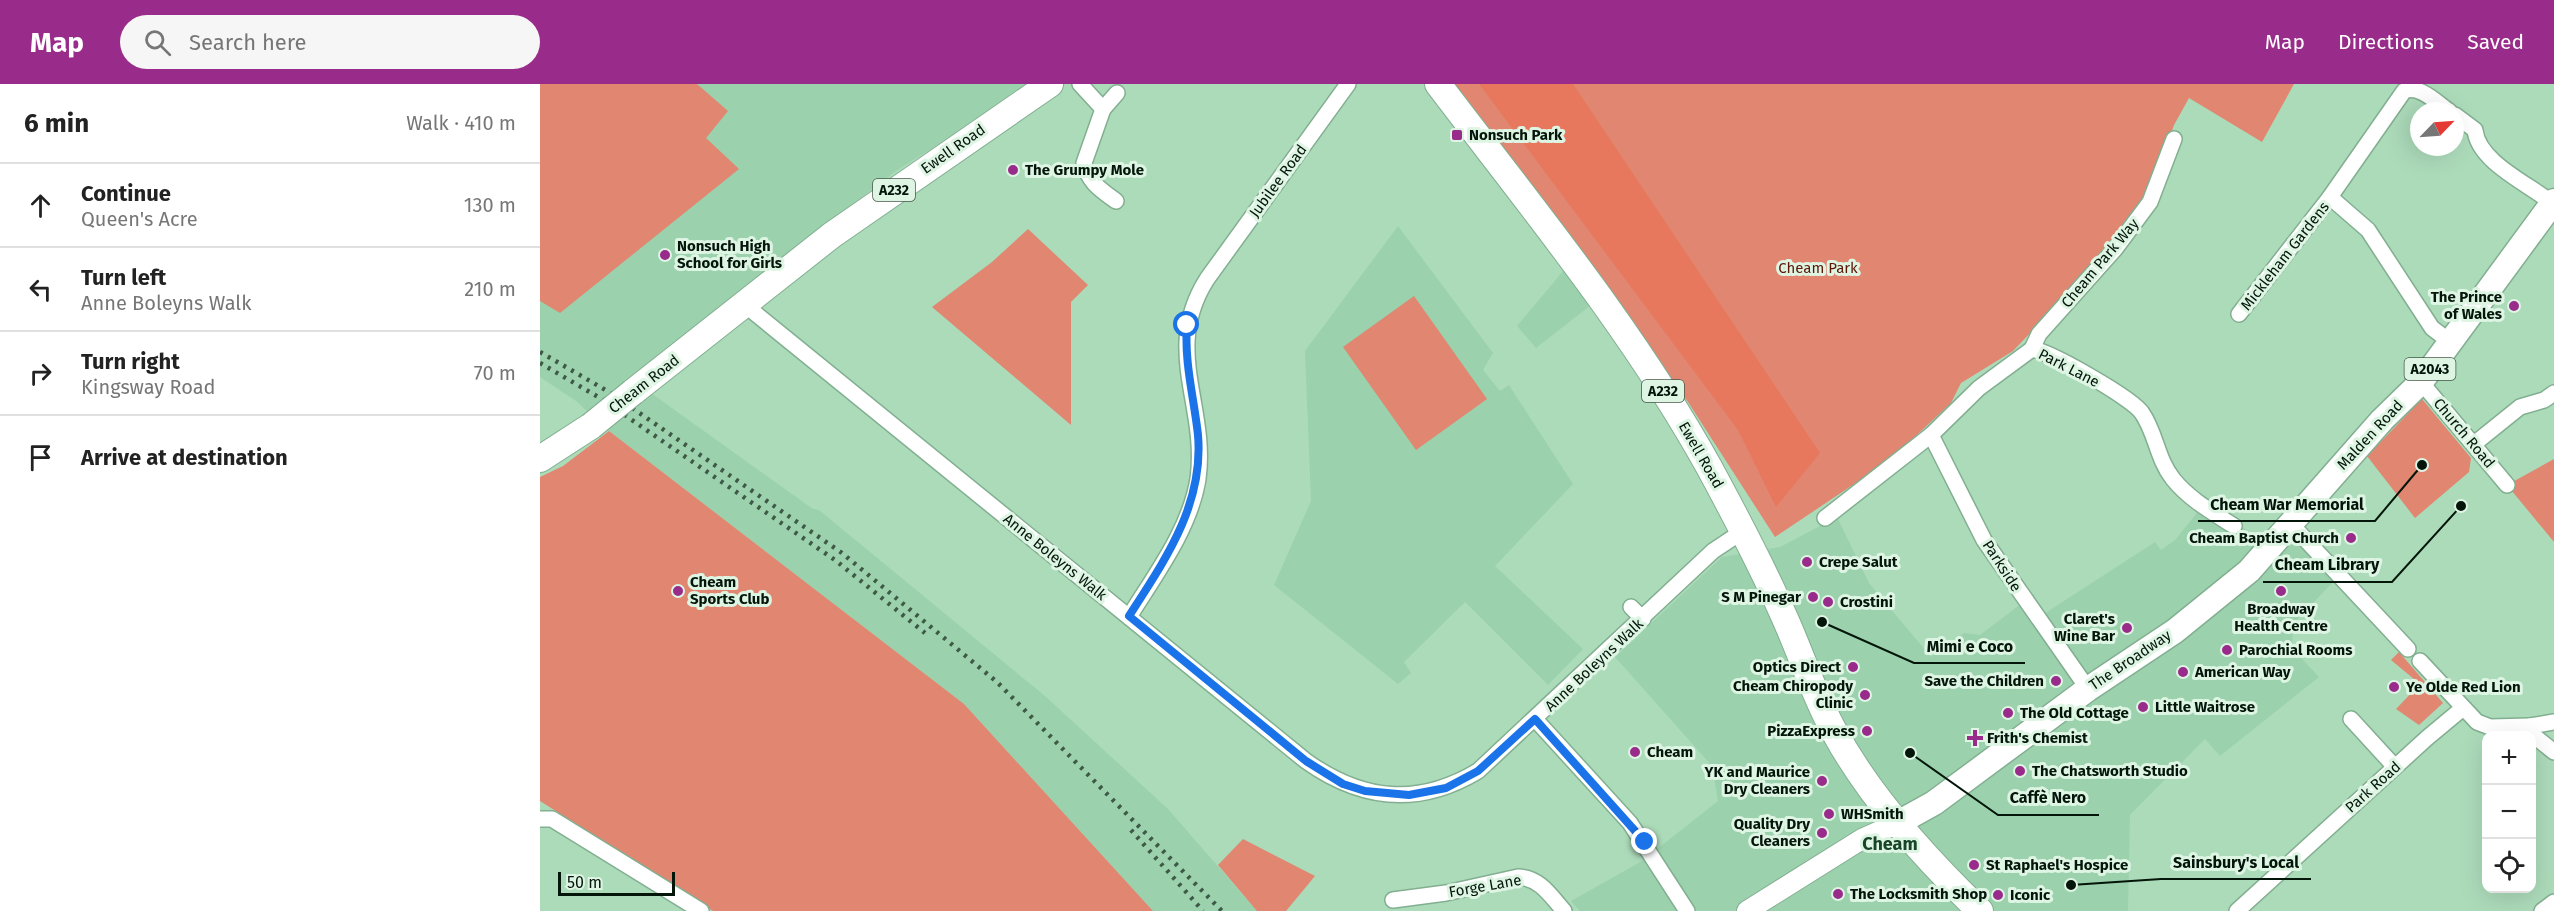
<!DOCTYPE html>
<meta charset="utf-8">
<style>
:root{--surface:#fff;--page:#f6f6f6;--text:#222;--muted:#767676;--line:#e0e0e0;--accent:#992b8a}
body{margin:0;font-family:"Fira Sans",sans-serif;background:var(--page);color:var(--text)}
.controls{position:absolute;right:18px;bottom:18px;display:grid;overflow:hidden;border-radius:12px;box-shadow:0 6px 24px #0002}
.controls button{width:54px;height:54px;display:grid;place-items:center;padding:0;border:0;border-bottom:2px solid var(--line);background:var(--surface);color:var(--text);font:30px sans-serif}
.compass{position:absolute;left:1870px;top:18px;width:54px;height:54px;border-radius:50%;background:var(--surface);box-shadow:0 6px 24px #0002;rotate:65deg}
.scale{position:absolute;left:18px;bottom:15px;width:117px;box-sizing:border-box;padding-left:6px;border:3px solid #04150a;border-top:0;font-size:16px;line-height:21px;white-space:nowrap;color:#04150a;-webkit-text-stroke:4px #def5e4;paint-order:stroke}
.stop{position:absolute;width:18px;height:18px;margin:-14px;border:4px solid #1a73e8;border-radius:50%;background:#fff}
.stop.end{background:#1a73e8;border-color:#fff;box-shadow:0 2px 6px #0008}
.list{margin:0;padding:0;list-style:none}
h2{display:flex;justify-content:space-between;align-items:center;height:78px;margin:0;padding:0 24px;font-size:26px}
h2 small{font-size:20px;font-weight:400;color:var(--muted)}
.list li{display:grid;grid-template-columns:39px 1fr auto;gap:18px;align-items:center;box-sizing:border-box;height:84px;padding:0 24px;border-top:2px solid var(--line)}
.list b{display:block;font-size:22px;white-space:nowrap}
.list p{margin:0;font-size:20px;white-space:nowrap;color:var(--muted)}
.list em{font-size:20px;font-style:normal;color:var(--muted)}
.icon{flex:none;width:33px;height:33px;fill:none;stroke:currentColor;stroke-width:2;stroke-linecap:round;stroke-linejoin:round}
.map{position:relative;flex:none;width:2014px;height:827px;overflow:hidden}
header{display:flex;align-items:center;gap:36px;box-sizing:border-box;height:84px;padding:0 30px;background:var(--accent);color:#fff}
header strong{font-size:28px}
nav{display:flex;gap:33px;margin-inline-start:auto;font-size:21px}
.search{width:420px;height:54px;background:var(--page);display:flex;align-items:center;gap:15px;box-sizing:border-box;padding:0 21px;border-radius:33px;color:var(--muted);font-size:22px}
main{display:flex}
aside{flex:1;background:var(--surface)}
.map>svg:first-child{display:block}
.built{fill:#9bd1ac}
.green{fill:#e08671}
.forest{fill:#e7785e}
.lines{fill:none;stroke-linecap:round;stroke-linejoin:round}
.minor-casing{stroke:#82af90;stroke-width:18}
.tertiary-casing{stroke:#82af90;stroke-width:22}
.primary-casing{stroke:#82af90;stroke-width:27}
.trunk-casing{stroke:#82af90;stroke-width:28}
.minor{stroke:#fff;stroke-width:15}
.tertiary{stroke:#fff;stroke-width:20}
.primary{stroke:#fff;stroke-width:24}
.trunk{stroke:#fff;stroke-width:26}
.rail{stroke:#3e5946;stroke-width:4.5;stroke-dasharray:3 6;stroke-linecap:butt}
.trunk-bridge-casing{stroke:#82af90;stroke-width:28;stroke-linecap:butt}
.trunk-bridge{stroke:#fff;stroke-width:26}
.route{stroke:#1a73e8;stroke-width:8}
.poi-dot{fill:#992b8a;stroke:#def5e4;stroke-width:2}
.labels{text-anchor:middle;stroke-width:6;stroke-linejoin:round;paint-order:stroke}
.shield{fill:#def5e4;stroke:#45584b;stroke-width:1.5}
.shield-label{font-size:14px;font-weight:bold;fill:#04150a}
.poi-label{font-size:15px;font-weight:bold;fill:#04150a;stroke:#def5e4;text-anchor:start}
.street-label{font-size:15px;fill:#04150a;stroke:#def5e4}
.park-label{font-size:15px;fill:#5c1707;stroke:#def5e4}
.quarter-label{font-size:18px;font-weight:bold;fill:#184429;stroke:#def5e4}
.leader{fill:none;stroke:#04150a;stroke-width:2}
.callout-dot{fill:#04150a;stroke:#def5e4;stroke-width:2}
.callout-label{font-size:16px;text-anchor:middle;font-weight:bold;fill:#04150a;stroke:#def5e4;stroke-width:6;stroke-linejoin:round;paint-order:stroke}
</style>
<header>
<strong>Map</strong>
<div class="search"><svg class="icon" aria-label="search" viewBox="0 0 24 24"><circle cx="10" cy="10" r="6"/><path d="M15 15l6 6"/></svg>Search here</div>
<nav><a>Map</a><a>Directions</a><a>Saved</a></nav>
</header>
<main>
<aside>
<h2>6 min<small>Walk · 410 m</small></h2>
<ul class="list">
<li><svg class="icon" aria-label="ahead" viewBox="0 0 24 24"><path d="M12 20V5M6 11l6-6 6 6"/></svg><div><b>Continue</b><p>Queen's Acre</p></div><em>130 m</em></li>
<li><svg class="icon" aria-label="left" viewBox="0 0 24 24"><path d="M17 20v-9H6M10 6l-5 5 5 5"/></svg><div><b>Turn left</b><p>Anne Boleyns Walk</p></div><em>210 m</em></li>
<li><svg class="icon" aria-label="right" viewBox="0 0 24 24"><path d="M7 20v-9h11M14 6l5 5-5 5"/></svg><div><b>Turn right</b><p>Kingsway Road</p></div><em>70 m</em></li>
<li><svg class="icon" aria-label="arrive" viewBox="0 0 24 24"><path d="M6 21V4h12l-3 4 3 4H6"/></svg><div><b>Arrive at destination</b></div></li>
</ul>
</aside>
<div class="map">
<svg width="2014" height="827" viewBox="0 0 2014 827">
<rect width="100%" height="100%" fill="#acdbba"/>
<g class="built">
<path d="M0,0H494L356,87L298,131L203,211L90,294L273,425L279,426L505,612L628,725L717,827H613L424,620L69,347L36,317L0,293Z"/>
<path d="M858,142L953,269L943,286L960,307L969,301L1033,400L955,482L1043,565L1008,601L925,518L864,578L871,589L858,600L734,501L771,417L765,267Z"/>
<path d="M1024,186L1051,221L996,264L977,242Z"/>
<path d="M1666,418L1721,456L1759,460L1795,496L1753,540L1752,564L1779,593L1680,672L1665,655L1590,731L1588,827H1040L1031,817L1102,777L1178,717L1172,682L1075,573L1182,473L1240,463L1297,433L1329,499L1391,573L1424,549L1440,551L1481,520L1493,537L1615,458L1621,466L1635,456Z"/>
</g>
<g class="green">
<path d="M0,0H157L188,27L166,54L199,85L20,229L0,217Z"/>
<path d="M914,0H1754L1722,58L1649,14L1634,41L1613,100L1580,154L1494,245L1473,267L1421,299L1411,319L1350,376L1235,453L1148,318Z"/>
<path d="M488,145L548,201L531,218V341L392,223L452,178Z"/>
<path d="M874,212L947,315L876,366L803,263Z"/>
<path d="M1882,315L1931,374L1929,388L1875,434L1827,372Z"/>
<path d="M69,347L424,620L613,827H173L0,717V393L23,382Z"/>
<path d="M2014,375V458L1967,401Z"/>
<path d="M1859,568L1903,619L1879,641L1856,625L1880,600L1851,576Z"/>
<path d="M703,755L775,792L746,827H717L678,781Z"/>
</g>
<path class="forest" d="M939,0H1033L1280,369L1236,423L1198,346Z"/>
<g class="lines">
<g class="minor-casing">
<g id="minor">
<path d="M540,0L563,25L544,79C548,98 561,106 576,117"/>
<path d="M563,25L577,9"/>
<path d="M1915,31L1935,46C1938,78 1989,100 2012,119"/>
<path d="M205,221L766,677C822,717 878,723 938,687L1173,467L1203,447"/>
<path d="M1699,230L1790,113"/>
<path d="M1909,257L1892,244L1828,146L1790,113L1864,7C1879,0 1897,19 1909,27"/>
<path d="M1492,265L1499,250L1575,165L1610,118L1634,55"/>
<path d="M1881,298L1967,401"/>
<path d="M1391,351L1444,456L1548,605"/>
<path d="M1934,360L1980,323L2004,316L2014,309"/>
<path d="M1285,434L1391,351L1439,304L1492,265C1511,268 1592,314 1602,329C1616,349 1617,375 1633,395C1649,415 1672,428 1694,442"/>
<path d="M1750,439L1868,565"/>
<path d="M1091,523L1103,535"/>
<path d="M589,533C615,491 650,445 658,395C668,321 622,266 667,195L808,0"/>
<path d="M1880,577L1937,638L1950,643L1990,642L1993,651L2014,668"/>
<path d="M995,635L1090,739L1147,827"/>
<path d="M1811,635L1855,683"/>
<path d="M1990,642L2014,638"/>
<path d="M0,735H12L161,827"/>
<path d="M853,816L906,809L978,793C1000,794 1010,811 1024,827"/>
<path d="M1697,827L1887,654L1923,624"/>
<path d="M2002,827L2014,818"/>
</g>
</g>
<g class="tertiary-casing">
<path id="tertiary" d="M1207,827L1322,755L1358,739"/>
</g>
<g class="primary-casing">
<path id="primary" d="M1358,739L1394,719L1548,605L1635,547L1709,487L1842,336L1881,298L2014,117"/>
</g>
<g class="trunk-casing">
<g id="trunk">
<path d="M898,0C992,124 1093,246 1169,383C1195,431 1221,480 1243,530C1261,569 1274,612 1295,649C1331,715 1386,775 1440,827"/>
<path d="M93,308L292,151L510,0"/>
<path d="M0,375L51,342"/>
</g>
</g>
<use href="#minor" class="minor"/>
<use href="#tertiary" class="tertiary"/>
<use href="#primary" class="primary"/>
<use href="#trunk" class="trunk"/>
<g class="rail">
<path d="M0,268L69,308L302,469L457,598L682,827"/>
<path d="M0,279L60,314L295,476L385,549"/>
<path d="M591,746L663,827"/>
</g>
<g class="trunk-bridge-casing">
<path id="trunk-bridge" d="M51,342L93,308"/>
</g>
<use href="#trunk-bridge" class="trunk-bridge"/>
</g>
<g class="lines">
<path class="route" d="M647,241C644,278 654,314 658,351C664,421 625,476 589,532L766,677L803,700L825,707L869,711L906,704L938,687L995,635L1105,758"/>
</g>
<g class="poi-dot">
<rect x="911" y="45" width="12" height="12" rx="3"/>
<circle cx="473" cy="86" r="6"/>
<circle cx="125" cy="171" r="6"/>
<circle cx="1974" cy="222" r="6"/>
<circle cx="1811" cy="454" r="6"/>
<circle cx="1267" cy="478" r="6"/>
<circle cx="138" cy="507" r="6"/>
<circle cx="1741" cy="507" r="6"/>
<circle cx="1273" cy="513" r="6"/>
<circle cx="1288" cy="518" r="6"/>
<circle cx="1587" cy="544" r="6"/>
<circle cx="1687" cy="566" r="6"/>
<circle cx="1313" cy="583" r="6"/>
<circle cx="1643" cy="588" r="6"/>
<circle cx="1516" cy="597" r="6"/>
<circle cx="1854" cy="603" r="6"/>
<circle cx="1325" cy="611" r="6"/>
<circle cx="1603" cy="623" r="6"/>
<circle cx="1468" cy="629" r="6"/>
<circle cx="1327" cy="647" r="6"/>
<path d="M1432 645h6v6h6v6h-6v6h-6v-6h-6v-6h6z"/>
<circle cx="1095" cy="668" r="6"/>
<circle cx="1480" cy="687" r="6"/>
<circle cx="1282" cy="697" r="6"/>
<circle cx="1289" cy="730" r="6"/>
<circle cx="1282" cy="749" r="6"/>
<circle cx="1434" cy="781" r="6"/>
<circle cx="1298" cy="810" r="6"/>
<circle cx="1458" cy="811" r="6"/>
</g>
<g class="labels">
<g class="shield">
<rect x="333" y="95" width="42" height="22" rx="4.5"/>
<rect x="1864.5" y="274" width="51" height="22" rx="4.5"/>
<rect x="1102" y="296" width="42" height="22" rx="4.5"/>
</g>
<g class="shield-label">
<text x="354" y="111">A232</text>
<text x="1890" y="290">A2043</text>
<text x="1123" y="312">A232</text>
</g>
<g class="poi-label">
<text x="929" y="56">Nonsuch Park</text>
<text x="485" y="91">The Grumpy Mole</text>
<text x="137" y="167">Nonsuch High<tspan x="137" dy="17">School for Girls</tspan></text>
<text x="1962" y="218" text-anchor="end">The Prince<tspan x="1962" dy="17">of Wales</tspan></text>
<text x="1799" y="459" text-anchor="end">Cheam Baptist Church</text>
<text x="1279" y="483">Crepe Salut</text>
<text x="150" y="503">Cheam<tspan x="150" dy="17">Sports Club</tspan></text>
<text x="1261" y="518" text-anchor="end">S M Pinegar</text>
<text x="1300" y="523">Crostini</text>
<text x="1741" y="530" text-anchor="middle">Broadway<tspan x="1741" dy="17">Health Centre</tspan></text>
<text x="1575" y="540" text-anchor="end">Claret's<tspan x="1575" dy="17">Wine Bar</tspan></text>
<text x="1699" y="571">Parochial Rooms</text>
<text x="1301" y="588" text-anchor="end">Optics Direct</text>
<text x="1655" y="593">American Way</text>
<text x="1504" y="602" text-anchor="end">Save the Children</text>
<text x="1313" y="607" text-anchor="end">Cheam Chiropody<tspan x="1313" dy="17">Clinic</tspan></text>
<text x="1866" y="608">Ye Olde Red Lion</text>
<text x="1615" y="628">Little Waitrose</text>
<text x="1480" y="634">The Old Cottage</text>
<text x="1315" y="652" text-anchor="end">PizzaExpress</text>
<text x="1447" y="659">Frith's Chemist</text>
<text x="1107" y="673">Cheam</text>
<text x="1492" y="692">The Chatsworth Studio</text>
<text x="1270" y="693" text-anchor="end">YK and Maurice<tspan x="1270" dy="17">Dry Cleaners</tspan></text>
<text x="1301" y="735">WHSmith</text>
<text x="1270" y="745" text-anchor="end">Quality Dry<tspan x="1270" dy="17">Cleaners</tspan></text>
<text x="1446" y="786">St Raphael's Hospice</text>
<text x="1310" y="815">The Locksmith Shop</text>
<text x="1470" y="816">Iconic</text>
</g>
<g class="street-label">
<text transform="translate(413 65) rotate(-35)" y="5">Ewell Road</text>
<text transform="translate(738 97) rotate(-54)" y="5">Jubilee Road</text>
<text transform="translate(1745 172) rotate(-52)" y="5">Mickleham Gardens</text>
<text transform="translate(1560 179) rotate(-50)" y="5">Cheam Park Way</text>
<text transform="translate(1529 284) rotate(27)" y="5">Park Lane</text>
<text transform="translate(104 300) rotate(-38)" y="5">Cheam Road</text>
<text transform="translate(1924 349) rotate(50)" y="5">Church Road</text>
<text transform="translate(1830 351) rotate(-47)" y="5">Malden Road</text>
<text transform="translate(1161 371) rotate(60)" y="5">Ewell Road</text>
<text transform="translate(515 473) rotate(39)" y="5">Anne Boleyns Walk</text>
<text transform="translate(1462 482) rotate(57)" y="5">Parkside</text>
<text transform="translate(1590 576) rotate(-34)" y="5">The Broadway</text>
<text transform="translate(1054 581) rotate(-43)" y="5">Anne Boleyns Walk</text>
<text transform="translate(1833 703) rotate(-42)" y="5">Park Road</text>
<text transform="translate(945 802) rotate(-10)" y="5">Forge Lane</text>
</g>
<g class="park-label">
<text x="1278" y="189">Cheam Park</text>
</g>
<g class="quarter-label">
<text x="1350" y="766">Cheam</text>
</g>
</g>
<path class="leader" d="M1882 381L1835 437H1658M1921 422L1852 498H1723M1282 538L1374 579H1485M1370 669L1458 731H1559M1531 801L1621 795H1771"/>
<g class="callout-dot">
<circle cx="1882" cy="381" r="6"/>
<circle cx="1921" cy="422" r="6"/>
<circle cx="1282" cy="538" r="6"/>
<circle cx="1370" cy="669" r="6"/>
<circle cx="1531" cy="801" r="6"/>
</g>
<g class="callout-label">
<text x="1747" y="426">Cheam War Memorial</text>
<text x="1787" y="486">Cheam Library</text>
<text x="1430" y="568">Mimi e Coco</text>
<text x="1508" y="719">Caffè Nero</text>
<text x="1696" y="784">Sainsbury's Local</text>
</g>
</svg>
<div class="controls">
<button>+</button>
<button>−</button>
<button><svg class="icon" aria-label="locate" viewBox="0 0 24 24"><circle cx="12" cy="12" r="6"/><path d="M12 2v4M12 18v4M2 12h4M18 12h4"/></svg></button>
</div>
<svg class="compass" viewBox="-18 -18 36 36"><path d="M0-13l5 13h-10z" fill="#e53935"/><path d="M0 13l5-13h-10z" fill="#767676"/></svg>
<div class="scale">50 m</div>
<div class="stop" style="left:647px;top:241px"></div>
<div class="stop end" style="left:1105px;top:758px"></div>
</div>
</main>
